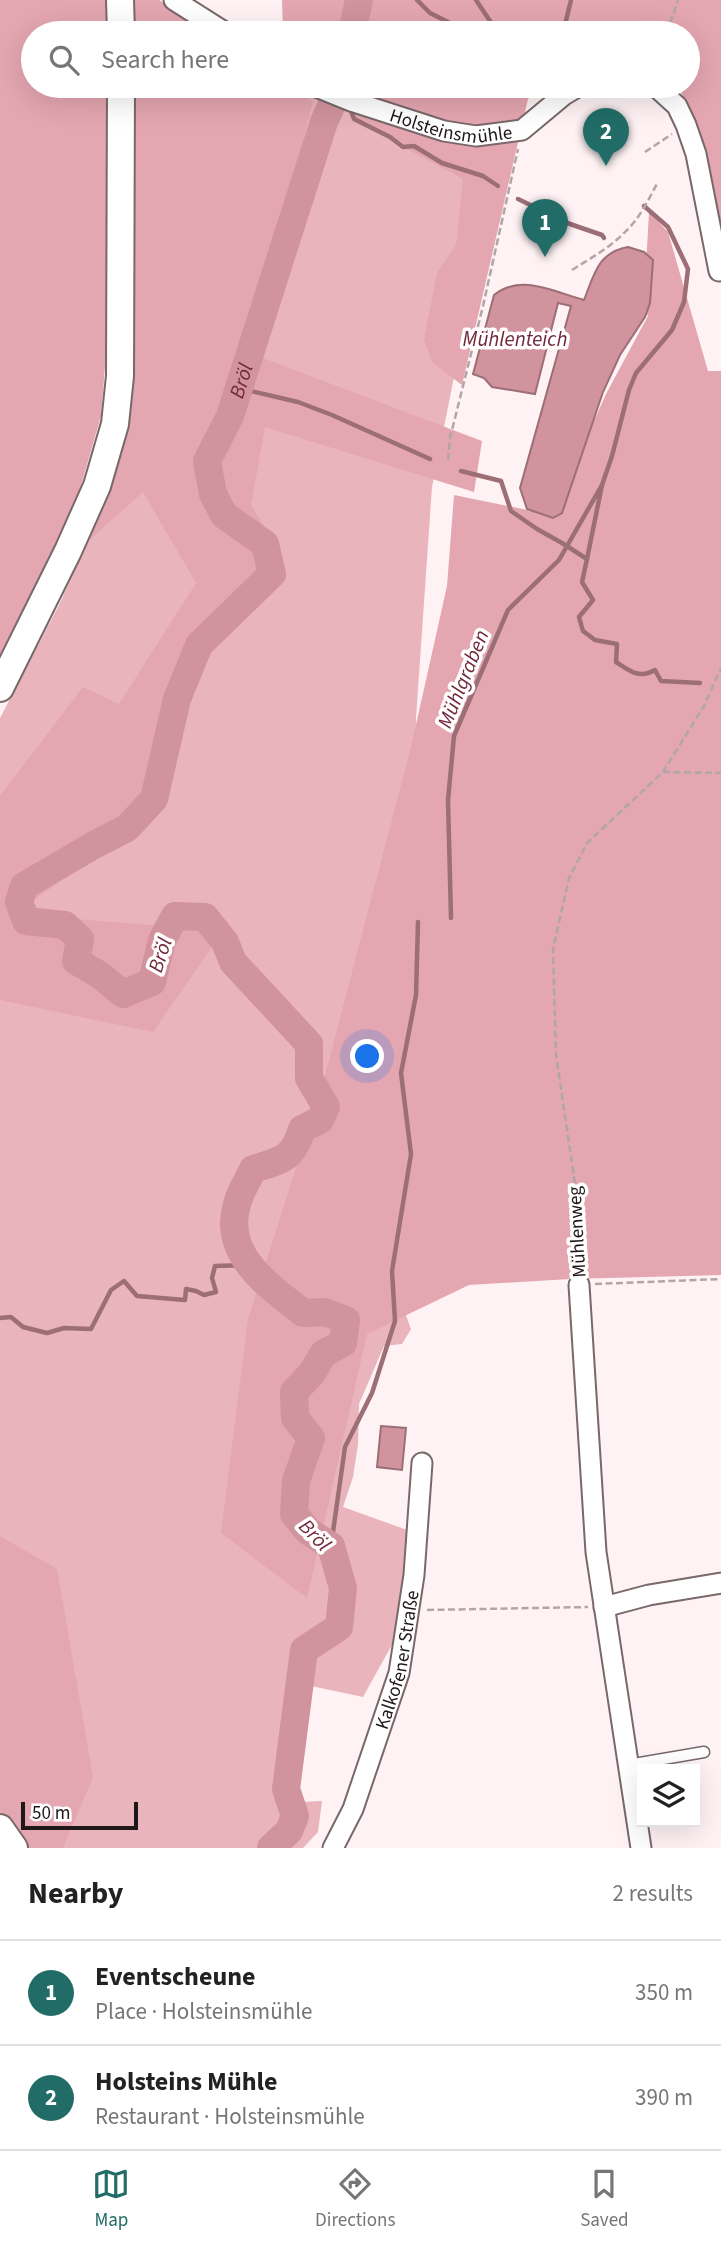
<!DOCTYPE html>
<meta charset="utf-8">
<style>
:root{--surface:#fff;--page:#f6f6f6;--text:#222;--muted:#767676;--line:#e0e0e0;--accent:#216c66}
body{margin:0;font-family:"Source Sans 3",sans-serif;background:var(--page);color:var(--text)}
.controls{position:absolute;right:21px;bottom:21px;display:grid;overflow:hidden;border-radius:0px;box-shadow:0 7px 28px #0002}
.controls button{width:63px;height:63px;display:grid;place-items:center;padding:0;border:0;border-bottom:2px solid var(--line);background:var(--surface);color:var(--text);font:35px sans-serif}
.scale{position:absolute;left:21px;bottom:18px;width:117px;box-sizing:border-box;padding-left:7px;border:4px solid #1f1819;border-top:0;font-size:19px;line-height:24px;white-space:nowrap;color:#1f1819;-webkit-text-stroke:5px #fff;paint-order:stroke}
.you{position:absolute;left:368px;top:1057px;width:24px;height:24px;margin:-18px;border:5px solid #fff;border-radius:50%;background:#1a73e8;box-shadow:0 0 0 10px #1a73e833}
.badge{display:grid;place-items:center;width:46px;height:46px;border-radius:50%;background:var(--accent);color:#fff;font-size:23px;font-weight:700}
.pin{position:absolute;translate:-50% -58px;filter:drop-shadow(0 2px 4px #0008)}
.pin::after{content:'';position:absolute;top:37px;width:24px;height:21px;background:inherit;clip-path:polygon(0 0,100% 0,50% 100%)}
.list{margin:0;padding:0;list-style:none}
h2{display:flex;justify-content:space-between;align-items:center;height:91px;margin:0;padding:0 28px;font-size:30px}
h2 small{font-size:23px;font-weight:400;color:var(--muted)}
.list li{display:grid;grid-template-columns:46px 1fr auto;gap:21px;align-items:center;box-sizing:border-box;height:105px;padding:0 28px;border-top:2px solid var(--line)}
.list b{display:block;font-size:26px;white-space:nowrap}
.list p{margin:0;font-size:23px;white-space:nowrap;color:var(--muted)}
.list em{font-size:23px;font-style:normal;color:var(--muted)}
.icon{flex:none;width:38px;height:38px;fill:none;stroke:currentColor;stroke-width:2;stroke-linecap:round;stroke-linejoin:round}
.map{position:relative;flex:none;width:721px;height:1848px;overflow:hidden}
.search{position:absolute;background:var(--surface);box-shadow:0 7px 28px #0002;left:21px;right:21px;top:21px;height:77px;display:flex;align-items:center;gap:18px;box-sizing:border-box;padding:0 24px;border-radius:38px;color:var(--muted);font-size:26px}
.sheet{height:301px;background:var(--surface)}
nav{display:flex;justify-content:space-around;align-items:center;box-sizing:border-box;height:98px;border-top:2px solid var(--line);background:var(--surface);font-size:19px;color:var(--muted)}
nav a{display:grid;justify-items:center;gap:4px}
nav .on{color:var(--accent)}
.map>svg:first-child{display:block}
.green{fill:#eab4bd}
.forest{fill:#e4a6b1}
.water{fill:#d1939e;stroke:#9c6e76;stroke-width:2}
.lines{fill:none;stroke-linecap:round;stroke-linejoin:round}
.stream{stroke:#9c6e76;stroke-width:4.5}
.river{stroke:#d1939e;stroke-width:28}
.service-casing{stroke:#79686a;stroke-width:13}
.minor-casing{stroke:#79686a;stroke-width:23}
.secondary-casing{stroke:#79686a;stroke-width:30}
.path{stroke:#b0a6a8;stroke-width:2.5;stroke-dasharray:7 3.5;stroke-linecap:butt}
.service{stroke:#fff;stroke-width:10}
.minor{stroke:#fff;stroke-width:19}
.secondary{stroke:#fff;stroke-width:26}
.labels{text-anchor:middle;stroke-width:7;stroke-linejoin:round;paint-order:stroke}
.street-label{font-size:19px;fill:#1f1819;stroke:#fff}
.water-label{font-size:21px;font-style:italic;fill:#71273b;stroke:#fff}
</style>
<div class="map">
<svg width="721" height="1848" viewBox="0 0 721 1848">
<rect width="100%" height="100%" fill="#fef2f4"/>
<path class="green" d="M132,86H552L521,101L458,357L432,487L416,718L419,791L401,1302L411,1329L402,1344L384,1346L359,1404L358,1444L353,1477L343,1507L413,1532L393,1643L363,1697L311,1686L298,1736V1802L322,1801L318,1832L303,1848H48L0,1777V718L59,605L108,495Z"/>
<g class="forest">
<path d="M0,0H106L107,33H33V86H107L109,316L101,416L76,503L0,667Z"/>
<path d="M130,0H159L210,33H130Z"/>
<path d="M282,0H721V255L680,86H688V33H283Z"/>
<path d="M130,86H290L313,101L252,354L482,441L474,492L265,427L251,505L275,545L195,680L159,811L14,914L223,931L153,1032L0,1000V796L83,687L119,704L196,583L143,492L78,550L102,487Z"/>
<path d="M333,86H549L528,99L462,385L433,363L424,340L437,273L456,245L463,179L359,123Z"/>
<path d="M649,212L668,232L708,371H721V1275L570,1279L469,1285L367,1334L307,1598L221,1533L248,1319L323,1083L411,747L447,586L454,495L552,515L606,394L648,316L642,305L645,285Z"/>
<path d="M0,1536L57,1569L93,1777L63,1848H29L0,1812Z"/>
</g>
<g class="water">
<path d="M628,247L644,252L653,260L650,303L645,317L620,355L603,392L562,513L553,518L527,509L520,488L571,306L558,303L535,394L492,387L484,378L473,374L494,295C521,273 554,292 584,300C594,275 598,252 628,247Z"/>
<path d="M381,1426L406,1428L402,1470L377,1467Z"/>
</g>
<g class="lines">
<g class="stream">
<path d="M417,0L430,13L452,24L462,33"/>
<path d="M476,0L498,33"/>
<path d="M563,33L571,0"/>
<path d="M545,98L549,86"/>
<path d="M350,108L354,119L390,137L403,147L414,146L442,163L483,176L498,186"/>
<path d="M518,199L570,224L602,235L604,238"/>
<path d="M238,388L298,402L332,415L430,459"/>
<path d="M461,471L501,481L511,511L537,529L562,543L587,559L582,582L593,600L579,617L583,631L595,640L617,644L616,662C630,671 639,679 655,670L661,681L700,683"/>
<path d="M587,559L602,485L612,456L629,390L636,373L672,330L684,302L688,269L668,227L644,206"/>
<path d="M451,918L448,800L454,736L508,610L559,560L602,485"/>
<path d="M0,1318L11,1317L23,1327L47,1333L64,1328L91,1329L111,1290L124,1281L137,1296L185,1300L186,1289L196,1291L204,1295L216,1292L212,1278L215,1266L248,1265"/>
<path d="M331,1546L345,1447L372,1393L395,1321L392,1271L411,1154L401,1073L416,995L418,922"/>
</g>
<g class="river">
<path d="M352,33L359,0"/>
<path id="s1" d="M271,1848L289,1831L295,1816L286,1789L304,1650L339,1627L343,1588L331,1546L308,1531L294,1514L296,1481L311,1438L295,1418L294,1392L312,1373L323,1354L343,1343L346,1320L325,1312L303,1313C268,1285 222,1255 237,1204C240,1192 248,1180 253,1169C282,1160 292,1160 302,1129L320,1120L326,1107L309,1078V1044L233,962L225,942L205,917L175,916L162,940L152,982L123,994L100,975L76,961L80,939L65,925L26,921L19,902L24,886L94,845L127,828L154,799L177,699L199,645L272,574L265,544L224,515L213,494L207,461L230,416L324,122L340,86"/>
</g>
<g class="service-casing">
<path id="service" d="M628,1765L704,1752"/>
</g>
<g class="minor-casing">
<g id="minor">
<path d="M174,0L226,33"/>
<path id="s2" d="M314,86L351,101L444,131L476,136L522,130L564,95L579,86"/>
<path d="M655,86L677,106L686,125L696,154L719,271"/>
<path d="M579,1285L596,1552L641,1848"/>
<path d="M604,1607L649,1595L721,1583"/>
<path id="s3" d="M333,1848L353,1809L399,1673L414,1575L422,1463"/>
</g>
</g>
<g class="secondary-casing">
<g id="secondary">
<path d="M120,0L121,33"/>
<path d="M0,688L68,551L97,486L115,424L120,376L121,86"/>
<path d="M0,1828L14,1848"/>
</g>
</g>
<g class="path">
<path d="M667,33L678,0"/>
<path d="M645,152L672,134"/>
<path d="M572,270C591,258 611,247 626,231C640,218 648,200 657,184"/>
<path d="M448,460L450,438L483,306L518,149"/>
<path d="M663,772L721,773"/>
<path d="M579,1267L577,1197L556,1055L553,949L569,878L587,843L663,772L704,706L721,668"/>
<path d="M595,1284L721,1279"/>
<path d="M427,1610L588,1607"/>
</g>
<use href="#service" class="service"/>
<use href="#minor" class="minor"/>
<use href="#secondary" class="secondary"/>
</g>
<g class="labels">
<g class="street-label">
<text dy="7" stroke="none"><textPath href="#s2" startOffset="144">Holsteinsmühle</textPath></text>
<text transform="translate(576 1232) rotate(-93)" y="7">Mühlenweg</text>
<text dy="7" stroke="none"><textPath href="#s3" startOffset="200">Kalkofener Straße</textPath></text>
</g>
<g class="water-label">
<text x="515" y="346">Mühlenteich</text>
<text dy="7" stroke="none"><textPath href="#s1" startOffset="2118">Bröl</textPath></text>
<text transform="translate(463 679) rotate(-68)" y="7">Mühlgraben</text>
<text transform="translate(160 955) rotate(-72)" y="7">Bröl</text>
<text transform="translate(315 1535) rotate(46)" y="7">Bröl</text>
</g>
</g>
</svg>
<div class="controls">
<button><svg class="icon" aria-label="layers" viewBox="0 0 24 24"><path d="M12 4l9 5-9 5-9-5zM3 14l9 5 9-5"/></svg></button>
</div>
<div class="scale">50 m</div>
<div class="you"></div>
<div class="pin badge" style="left:545px;top:257px">1</div>
<div class="pin badge" style="left:606px;top:166px">2</div>
<div class="search"><svg class="icon" aria-label="search" viewBox="0 0 24 24"><circle cx="10" cy="10" r="6"/><path d="M15 15l6 6"/></svg>Search here</div>
</div>
<section class="sheet">
<h2>Nearby<small>2 results</small></h2>
<ul class="list">
<li><span class="badge">1</span><div><b>Eventscheune</b><p>Place · Holsteinsmühle</p></div><em>350 m</em></li>
<li><span class="badge">2</span><div><b>Holsteins Mühle</b><p>Restaurant · Holsteinsmühle</p></div><em>390 m</em></li>
</ul>
</section>
<nav>
<a class="on"><svg class="icon" aria-label="map" viewBox="0 0 24 24"><path d="M3 6l6-2 6 2 6-2v14l-6 2-6-2-6 2zM9 4v14M15 6v14"/></svg>Map</a>
<a><svg class="icon" aria-label="directions" viewBox="0 0 24 24"><path d="M12 3l9 9-9 9-9-9zM9 14v-3h6M13 9l2 2-2 2"/></svg>Directions</a>
<a><svg class="icon" aria-label="saved" viewBox="0 0 24 24"><path d="M7 4h10v16l-5-4-5 4z"/></svg>Saved</a>
</nav>
